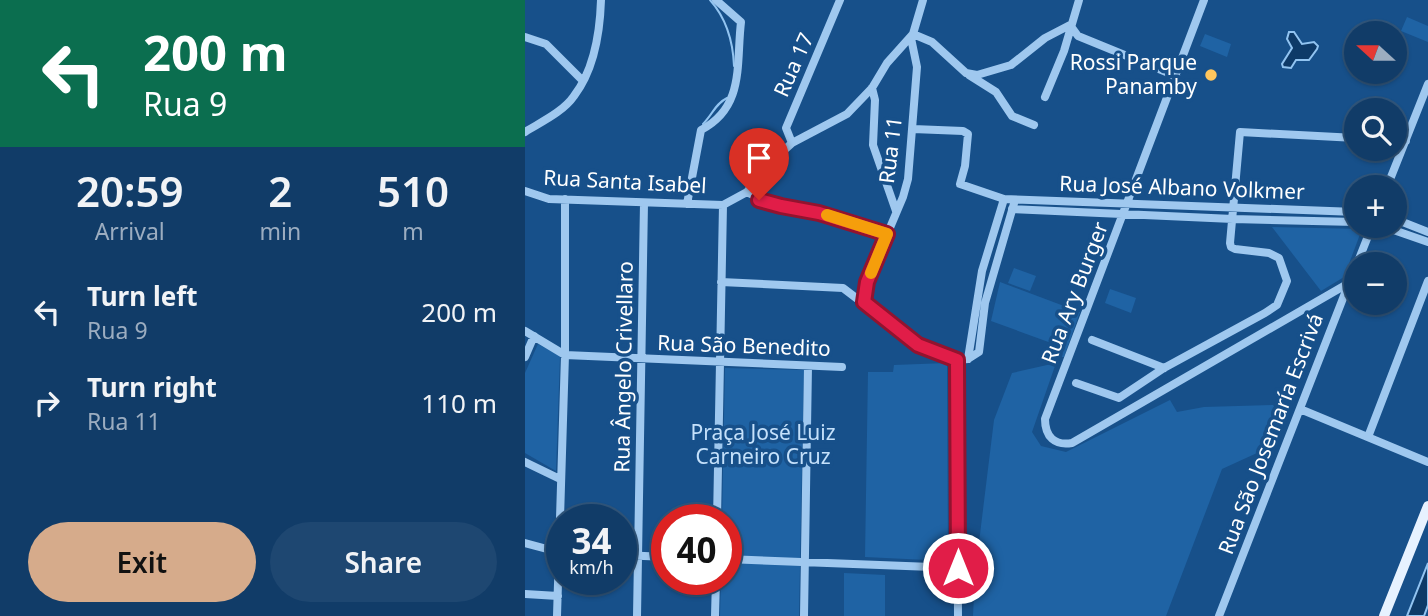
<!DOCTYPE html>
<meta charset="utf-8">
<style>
:root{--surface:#113c68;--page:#1e4771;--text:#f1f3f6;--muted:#9cadc0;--line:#30567c;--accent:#d6ab8b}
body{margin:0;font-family:"Noto Sans",sans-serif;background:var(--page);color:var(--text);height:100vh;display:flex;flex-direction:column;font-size:26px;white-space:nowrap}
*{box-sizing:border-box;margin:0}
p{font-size:23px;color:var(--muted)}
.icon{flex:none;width:38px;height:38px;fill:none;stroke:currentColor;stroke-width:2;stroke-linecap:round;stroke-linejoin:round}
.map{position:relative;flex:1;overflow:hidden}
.details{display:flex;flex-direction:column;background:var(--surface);width:525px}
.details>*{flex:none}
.banner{background:#0b6e4f;color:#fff;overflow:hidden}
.needle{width:46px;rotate:291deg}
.controls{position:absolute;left:819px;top:21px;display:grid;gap:14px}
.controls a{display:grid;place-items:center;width:63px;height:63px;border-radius:50%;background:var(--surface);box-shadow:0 2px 5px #0004,0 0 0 2px var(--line);font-size:35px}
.speed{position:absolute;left:21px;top:504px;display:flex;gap:14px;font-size:35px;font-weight:700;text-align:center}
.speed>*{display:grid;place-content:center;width:91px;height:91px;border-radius:50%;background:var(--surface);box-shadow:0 2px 5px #0004,0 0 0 2px var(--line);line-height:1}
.speed small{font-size:18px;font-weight:400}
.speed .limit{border:10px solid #d22;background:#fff;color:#111}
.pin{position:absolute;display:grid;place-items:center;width:60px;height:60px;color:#fff;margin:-72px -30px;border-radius:50% 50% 50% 0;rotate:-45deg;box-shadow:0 0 7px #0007}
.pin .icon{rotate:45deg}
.me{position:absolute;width:77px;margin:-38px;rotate:0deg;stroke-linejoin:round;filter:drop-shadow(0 0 5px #0008)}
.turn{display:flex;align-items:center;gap:24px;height:147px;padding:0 28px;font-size:32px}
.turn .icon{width:91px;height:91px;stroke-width:2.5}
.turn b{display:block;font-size:49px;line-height:60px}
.eta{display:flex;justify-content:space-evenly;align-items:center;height:119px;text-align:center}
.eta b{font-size:42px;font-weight:600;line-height:49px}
.primary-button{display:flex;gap:14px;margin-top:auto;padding:14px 28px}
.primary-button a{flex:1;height:80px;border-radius:42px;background:var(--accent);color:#111;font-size:28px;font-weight:600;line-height:80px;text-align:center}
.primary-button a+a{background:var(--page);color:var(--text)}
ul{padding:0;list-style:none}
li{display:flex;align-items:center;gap:21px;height:91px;padding:0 28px}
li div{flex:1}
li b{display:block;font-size:26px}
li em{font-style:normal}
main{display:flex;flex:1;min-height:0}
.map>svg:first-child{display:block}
.green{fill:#1f63a4}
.water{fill:#0e3a68;stroke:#92c4f1;stroke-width:2}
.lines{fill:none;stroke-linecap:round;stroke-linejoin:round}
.stream{stroke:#92c4f1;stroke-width:2}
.minor{stroke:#9fc8ef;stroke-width:8}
.major{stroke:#e7f2ff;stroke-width:10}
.route-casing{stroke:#92132f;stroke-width:18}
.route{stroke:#e11d48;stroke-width:12}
.slow{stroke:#f59e0b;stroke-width:12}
.poi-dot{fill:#ffc65d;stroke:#17508a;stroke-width:2.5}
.labels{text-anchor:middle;stroke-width:7;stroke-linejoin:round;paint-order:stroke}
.poi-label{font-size:21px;fill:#fff;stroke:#17508a;text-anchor:end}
.street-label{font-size:21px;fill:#fff;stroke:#17508a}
.park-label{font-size:21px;fill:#c5e1fb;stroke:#17508a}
</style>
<main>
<section class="details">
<div class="banner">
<div class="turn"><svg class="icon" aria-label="left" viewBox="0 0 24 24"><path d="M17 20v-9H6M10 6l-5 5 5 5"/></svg><div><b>200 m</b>Rua 9</div></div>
</div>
<div class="eta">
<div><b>20:59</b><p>Arrival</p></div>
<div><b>2</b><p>min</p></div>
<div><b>510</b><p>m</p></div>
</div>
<ul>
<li><svg class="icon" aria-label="left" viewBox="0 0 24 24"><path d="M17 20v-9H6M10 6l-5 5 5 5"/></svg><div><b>Turn left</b><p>Rua 9</p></div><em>200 m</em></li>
<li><svg class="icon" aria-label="right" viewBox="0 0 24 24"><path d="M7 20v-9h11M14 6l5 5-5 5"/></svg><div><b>Turn right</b><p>Rua 11</p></div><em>110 m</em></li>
</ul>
<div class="primary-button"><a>Exit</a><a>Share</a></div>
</section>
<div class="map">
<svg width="903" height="616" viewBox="0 0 903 616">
<rect width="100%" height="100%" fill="#17508a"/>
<!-- green -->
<path class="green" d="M882,17L903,26V42L876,31Z
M680,34L706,44L702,57L675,46Z
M747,227L837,229L819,277L796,291Z
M489,268L511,276L505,291L483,283Z
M475,282L555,312L539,357H525L529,344L466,321Z
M585,289L611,298L606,313L580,303Z
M13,344L35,356L31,471L0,453V373Z
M422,363L423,561L340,557L343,372H368L369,365Z
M531,363L507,432L516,446L541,452L645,400L652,412L679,407L748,405L755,414L743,448L697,469L641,616H448L450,575L469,420L487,373Z
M200,368L279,370L274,616H195L196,579H201V520H197Z
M319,573L360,575V616H319Z"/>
<!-- water -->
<path class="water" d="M764,32H769L777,44L789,42L793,46L792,49L784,60H771L766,68L758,67L757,64L767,48L762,39Z
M903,563V605L899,616H882Z"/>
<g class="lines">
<!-- stream -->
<path class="stream" d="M185,0C202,19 208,41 209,66
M178,124C188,114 190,104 202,98"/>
<!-- minor -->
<path class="minor" d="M679,0L520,419C520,437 530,446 547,443L824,283
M388,34L407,42L441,73L452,75L486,65L520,38L545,25L553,36L651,76
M0,37L21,44L57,80
M444,75L471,92L487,116L509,125
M347,88L350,100L348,145L371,211
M520,97L539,51L554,0
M388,129L438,131L443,134L440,166L435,184L479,199
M0,132C16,122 38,112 49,96C69,70 75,32 76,0
M870,140L881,141
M267,143L261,128L315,0
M862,187L903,84
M0,191L24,199L198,205L222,192L244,164L267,143L322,114L347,88L362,63L388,34L398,0
M222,192C246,206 271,207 297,214C319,219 341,227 362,234
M162,204L176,130C220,107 211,64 216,22L191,0
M487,209L708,219L831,222
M870,219L903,232
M857,226L903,242
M832,264L847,226
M196,282L318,288L393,345L432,360L443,359L454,352L460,303L490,200
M339,302L342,282L378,197L383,179L392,67L386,38
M0,331L40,355L317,367
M567,340L639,368
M0,357L9,336
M443,359L457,271L479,199L831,212
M432,360L433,616
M551,383L594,398L639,368L740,313L752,305L762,281L754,258L744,253L710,249L706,247L705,243L715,132L831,138
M775,409L903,462
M843,437L903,281
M0,462L35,479
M192,520L198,205
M0,543L37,553
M96,555L142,557
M201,559L433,568
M0,594L33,596
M32,616L40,355V199
M112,616L119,203
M190,616L191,579
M279,616L283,366
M694,616L831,265"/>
<!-- major -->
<path class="major" d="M859,616L903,506"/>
</g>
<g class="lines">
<!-- route casing -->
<g class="route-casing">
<path id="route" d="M234,200L256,206L294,213L362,234L342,282L339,302L393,345L432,360L433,568"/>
</g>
<!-- route -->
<use href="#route" class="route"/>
<!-- slow -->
<path class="slow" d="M302,215L362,234L346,273"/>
</g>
<!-- markers -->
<circle class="poi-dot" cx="686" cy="75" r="7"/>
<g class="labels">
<!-- poi labels -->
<g class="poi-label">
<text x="672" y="70">Rossi Parque<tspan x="672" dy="24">Panamby</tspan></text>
</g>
<!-- street labels -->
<g class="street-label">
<text transform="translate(269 65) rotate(-66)" y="7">Rua 17</text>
<text transform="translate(366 150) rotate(-83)" y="7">Rua 11</text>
<text transform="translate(100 182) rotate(3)" y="7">Rua Santa Isabel</text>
<text transform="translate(657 188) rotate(2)" y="7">Rua José Albano Volkmer</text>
<text transform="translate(550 293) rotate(-69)" y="7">Rua Ary Burger</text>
<text transform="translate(219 346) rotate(2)" y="7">Rua São Benedito</text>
<text transform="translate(99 367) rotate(-89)" y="7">Rua Ângelo Crivellaro</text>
<text transform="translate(746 434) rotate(-69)" y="7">Rua São Josemaría Escrivá</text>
</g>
<!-- park labels -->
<g class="park-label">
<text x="238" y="440">Praça José Luiz<tspan x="238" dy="24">Carneiro Cruz</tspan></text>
</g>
</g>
</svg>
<div class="controls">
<a><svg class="needle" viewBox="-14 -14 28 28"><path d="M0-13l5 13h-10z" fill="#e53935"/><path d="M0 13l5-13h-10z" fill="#9cadc0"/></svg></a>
<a><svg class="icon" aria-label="search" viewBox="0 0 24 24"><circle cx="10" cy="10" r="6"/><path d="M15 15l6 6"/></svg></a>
<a>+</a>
<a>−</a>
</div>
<div class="speed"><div>34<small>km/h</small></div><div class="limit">40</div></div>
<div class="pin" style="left:234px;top:200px;background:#d93025"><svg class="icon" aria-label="arrive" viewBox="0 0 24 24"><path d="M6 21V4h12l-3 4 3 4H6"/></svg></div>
<svg class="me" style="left:433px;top:568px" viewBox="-20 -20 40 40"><circle r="17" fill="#e11d48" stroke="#fff" stroke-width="3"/><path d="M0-11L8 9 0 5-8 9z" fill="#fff"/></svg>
</div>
</main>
